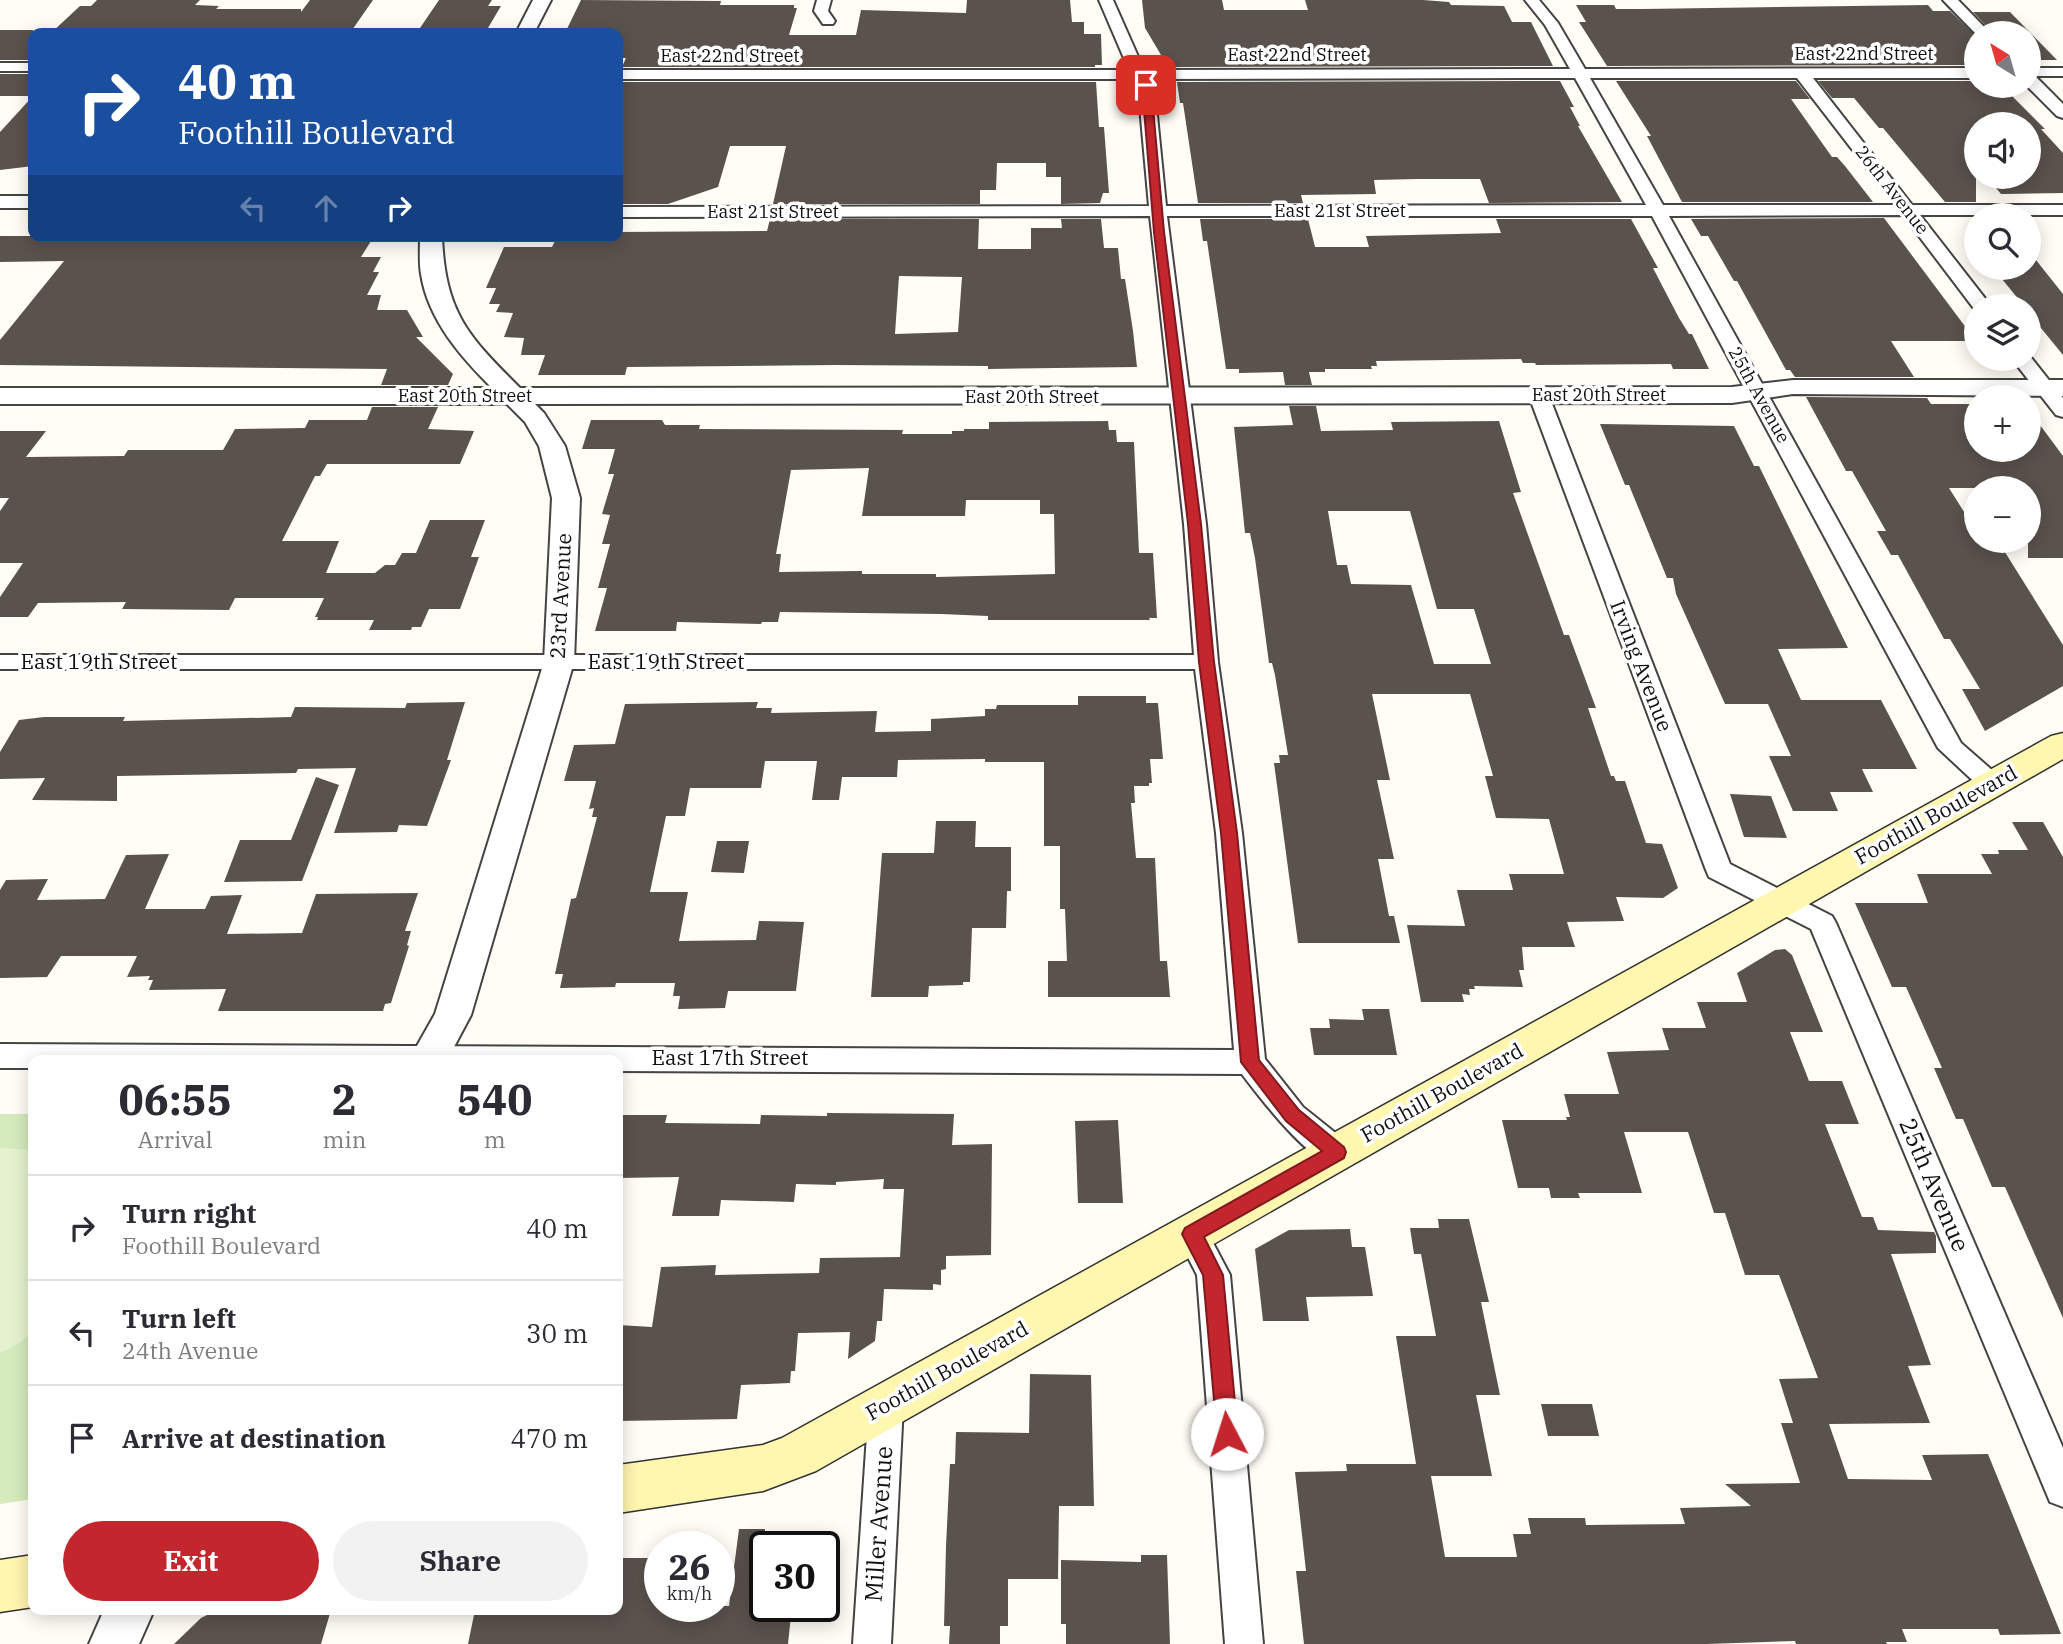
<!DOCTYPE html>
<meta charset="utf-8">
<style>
:root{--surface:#fff;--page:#f2f2f3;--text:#2b2b33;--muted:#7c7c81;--line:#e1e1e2;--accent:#c4262e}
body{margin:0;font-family:"IBM Plex Serif",serif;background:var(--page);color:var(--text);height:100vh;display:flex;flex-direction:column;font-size:26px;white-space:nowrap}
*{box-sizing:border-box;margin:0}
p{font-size:23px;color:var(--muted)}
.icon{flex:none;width:38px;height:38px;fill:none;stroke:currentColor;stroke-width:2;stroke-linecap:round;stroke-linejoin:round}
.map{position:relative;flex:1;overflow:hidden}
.panel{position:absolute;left:28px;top:1055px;width:595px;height:560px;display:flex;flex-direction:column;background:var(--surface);border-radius:14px;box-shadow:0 4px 18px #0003}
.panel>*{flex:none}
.top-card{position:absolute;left:28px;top:28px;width:595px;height:214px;border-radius:14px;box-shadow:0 4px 18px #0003;background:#1a4fa0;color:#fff;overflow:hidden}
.needle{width:46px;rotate:323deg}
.fabs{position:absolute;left:1964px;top:21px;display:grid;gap:14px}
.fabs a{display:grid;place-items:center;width:77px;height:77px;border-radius:50%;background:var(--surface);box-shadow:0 4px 18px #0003;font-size:35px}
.speed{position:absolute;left:644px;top:1531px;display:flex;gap:14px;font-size:35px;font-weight:700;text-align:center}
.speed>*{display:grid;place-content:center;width:91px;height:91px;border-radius:50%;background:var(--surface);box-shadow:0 4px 18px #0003;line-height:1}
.speed small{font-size:18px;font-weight:400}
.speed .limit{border:4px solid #111;border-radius:10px;background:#fff;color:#111}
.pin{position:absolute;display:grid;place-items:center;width:60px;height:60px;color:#fff;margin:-30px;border-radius:14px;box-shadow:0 4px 10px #0006}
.me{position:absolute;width:77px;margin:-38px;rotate:355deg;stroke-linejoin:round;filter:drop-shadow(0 0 5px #0008)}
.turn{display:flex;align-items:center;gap:24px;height:147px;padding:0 35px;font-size:32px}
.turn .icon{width:91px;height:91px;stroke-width:2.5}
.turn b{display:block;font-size:49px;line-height:60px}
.lanes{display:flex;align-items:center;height:66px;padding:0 35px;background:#0003;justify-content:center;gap:35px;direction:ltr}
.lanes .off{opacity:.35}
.eta{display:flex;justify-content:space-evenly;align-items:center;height:119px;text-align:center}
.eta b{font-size:42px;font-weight:800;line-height:49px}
.button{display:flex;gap:14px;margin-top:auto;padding:14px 35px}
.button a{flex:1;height:80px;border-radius:42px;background:var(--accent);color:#fff;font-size:28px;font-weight:800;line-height:80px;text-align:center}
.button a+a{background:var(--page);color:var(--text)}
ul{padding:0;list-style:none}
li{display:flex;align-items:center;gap:21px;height:105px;padding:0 35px;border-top:2px solid var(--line)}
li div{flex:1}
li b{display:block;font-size:26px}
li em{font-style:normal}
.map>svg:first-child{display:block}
.green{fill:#d5ebbd}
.pitch{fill:#e6f2cf}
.building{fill:#5a524d;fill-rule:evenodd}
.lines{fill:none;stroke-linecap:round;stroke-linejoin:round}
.minor-casing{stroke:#444;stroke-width:4}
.tertiary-casing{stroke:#444;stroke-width:4}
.secondary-casing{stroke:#333;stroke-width:3}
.minor{fill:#fff;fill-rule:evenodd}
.tertiary{fill:#fff;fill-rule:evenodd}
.secondary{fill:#fff6b0;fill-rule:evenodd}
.route{fill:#c4262e;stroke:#7f191e;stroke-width:2}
.labels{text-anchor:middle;stroke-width:7;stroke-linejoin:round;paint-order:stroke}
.far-street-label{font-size:18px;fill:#111;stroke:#fff}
.street-label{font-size:21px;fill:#111;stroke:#fff}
.near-street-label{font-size:24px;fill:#111;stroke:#fff}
</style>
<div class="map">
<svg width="2063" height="1644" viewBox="0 0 2063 1644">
<rect width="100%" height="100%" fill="#fffdf5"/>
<!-- green -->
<path class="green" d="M0,1114H33V1499L0,1504Z"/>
<!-- pitch -->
<path class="pitch" d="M0,1148L33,1150V1331L18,1344L0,1353Z"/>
<!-- building -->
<path class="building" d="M97,0H200L195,5L219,6L216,9H301V12L310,0H373L350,33H51L80,6H91Z
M439,0H492L488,6H501L485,33H433L436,28H420Z
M581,0L721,1L720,5H794V8H797L789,35H856L861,10L966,13L967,0H1070L1072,22H1084V34H1101L1102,65H1095V67H622L626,58H618V33H565Z
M1142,0H1222L1224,10H1308L1305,0H1423L1449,2L1451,5L1504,6L1512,22H1531L1553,66L1175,67L1164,60L1145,28Z
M1576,5H1614L1616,9H1642L1928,5L1933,11H1950L1976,36V65L1607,66L1579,22H1586Z
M1973,12H2010L2057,60H2028V33H1993Z
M0,30H33V60H0Z
M0,74H33V166L0,170V132L33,96H0Z
M1560,81L1574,107H1570L1580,126H1578L1622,202L1489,203L1480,179H1417L1374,180L1376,194L1301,195L1303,203H1198L1183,103H1180L1177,82Z
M1616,81H1796L1810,99H1791L1832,157H1837L1845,166L1873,202H1682L1647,136H1651Z
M1818,81H1976V86H2002L2045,129H2041L2063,153V193L2001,194L1987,177H2028V124H1976V202H1945L1883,128H1879L1854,98H1832Z
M618,82H1096L1099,127H1104L1109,193H1103L1100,203L1061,204V177H1046V163H997L996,190H980V204H773L786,146H730L718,187L668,204H618Z
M1884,218L1976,341H1891L1914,377H1795L1790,370H1786L1737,281H1734L1708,236H1701L1691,219Z
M770,219H979L978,249H1031V228H1062L1061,219H1101L1104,248H1118L1121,279H1125L1133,331L1137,367L988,369V366L836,365L627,367L625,375H538L545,355H521L524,338L504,337L513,313L496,312L500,304H489L496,288H486L504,247H552L556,239L604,238L618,236V232L767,231ZM899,276L962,277L958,332L895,334Z
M1200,219H1308L1315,247H1369L1366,236L1501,233L1496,219H1631L1658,268H1653L1679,318L1689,334H1692L1709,369H1673L1671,364L1536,365L1535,363H1523L1521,359L1376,361L1377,366H1371L1372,369H1325V372H1309L1312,385H1285L1283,372L1239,373V369H1226L1207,241H1203Z
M0,236H257L255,241H371L361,257H381L373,272H379L367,295H381L377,310H407L423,337H416L453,374L448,385H381L387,369L0,365V340L64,261L0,262Z
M2028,255H2032L2063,294V355L2028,312V306H2024L1993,268H2028Z
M1806,397L1927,398L1931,404H1976V450H2028V409L2063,456V558H2028V488H1949L1976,531V541H1998L2063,645V686L1985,731L1962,689H1980L1950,639H1944L1898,555H1891L1877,531H1886L1852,471H1846Z
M1289,406H1316L1321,431L1393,430L1391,422L1499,421L1521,492L1513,493L1564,635H1569L1586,681L1596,708H1588L1611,776H1614L1616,781H1625L1646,843L1662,844L1678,888L1663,898L1616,897L1624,921L1567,922L1575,947H1522L1524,970H1519L1523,987L1474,986L1475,989H1469L1470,995L1462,994L1464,1002H1421L1407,925L1465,926L1457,890H1513L1509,874H1564L1549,819L1496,818L1485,776H1493L1470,694H1372L1390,780H1377L1394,859H1378L1389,916H1394L1400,943H1298L1274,763H1280L1279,755H1288L1275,675L1272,663H1269L1255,558L1250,533H1245L1234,427L1293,425ZM1328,511H1410L1437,609H1474L1491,664H1434L1411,585L1351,584L1347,565H1337Z
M372,407H438L428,429L474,431L460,464H327L320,476H315L282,541H339L326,573H375L385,565H395L402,553H416L430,520H485L471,557H479L460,609H429L421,627H412L411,630H369L374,620H317L318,617H315L324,598H235L229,610L122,609L126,602L38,603L28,617H0V597L23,563H0V511L9,498H0V431H46L26,457L124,456L128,450H223L235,429L305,428L309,420H367Z
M591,420H662L665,425H700L699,429L903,430L902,434H952V431H964V429H989V422L1108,421L1109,430H1116L1117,442H1134L1139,553H1153L1157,618H1149L1150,620H988V616L941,614L780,612L778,622H762L761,624L677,622L676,631H595L607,588H598L610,544H602L610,515L602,514L614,474H608L615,449H582ZM869,468L862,516H965L966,500H1040V514H1054L1055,574L936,577V574H862V571L779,572L781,554H776L791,470Z
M1600,424L1734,426L1754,466H1759L1848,648L1778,649L1801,700H1881L1917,769H1862L1873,792H1830L1838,811H1793L1769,756H1791L1768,704H1725L1676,594L1673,578H1667L1629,485H1625Z
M1078,696H1146V703H1158L1163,759H1150L1152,783H1149V786H1134L1135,803H1131L1136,858H1155L1160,961H1167L1170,997H1048V961H1067L1065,909H1060V846H1044V762H985V759L898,760L897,777H842L839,800H812L817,761H765L761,788H690L685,816H666L650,892H688L679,941L756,940L759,921L804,922L796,991H728L725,1008L678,1009L680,996H673L675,983H616L615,987L560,988L563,974H555L571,899L576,898L597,817H592L594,808L589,809L596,781H564L574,745L615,744L625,704L758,702L756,708H772L771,713L877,711L875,732L931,731V719L985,716V709H996L997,705H1078Z
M465,702L447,760H451L427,826L399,825L397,832L334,833L356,768L298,769L296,773L117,776V801L32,800L45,778L0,779V752L19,720L44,717H125L123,721L291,717L295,707L405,708L407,703Z
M316,777L339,785L302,881L224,882L240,840H291Z
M1730,794L1771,796L1787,838L1744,837Z
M936,821H976L975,847H1011V891H1007L1006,928H972L970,982H963V985L929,986L928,997H871L882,853H934Z
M2012,822H2043L2063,857V1318L2005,1187H1992L1963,1119H1956L1934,1068H1942L1906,987H1892L1855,903H1928L1917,874H1992L1981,854H1999L1998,850H2028Z
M717,841H749L744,873L711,872Z
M169,854L145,909H205L211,896L242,895L227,934L302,933L316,894L418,893L405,931H411L407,945L409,946L391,1003L385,1004L383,1011H218L226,989L149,990L153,980H148L150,976L127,977L137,956H61L47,977L0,978V890L6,880L48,879L37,900L105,899L126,855Z
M1785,949L1792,955L1823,1032H1790L1809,1081H1842L1859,1124H1825L1862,1217H1873L1878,1230L1934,1232L1936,1236V1253L1891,1254L1931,1365L1908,1366L1930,1423L1829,1424L1848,1479L1932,1480L1922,1455L1988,1454L2061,1634L2000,1635L1998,1629H1902L1907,1642H1886L1887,1644H1796L1795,1641L1707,1644H1304L1296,1571H1306L1295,1472L1347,1471L1346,1464H1416L1396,1336H1436L1421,1254H1414L1410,1228H1439L1438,1219H1469L1489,1302H1481L1500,1395H1476L1492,1476H1431L1445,1557H1517L1513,1534H1531L1528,1518H1585L1586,1525L1685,1524L1680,1508L1751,1506L1725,1484L1800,1483L1781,1423H1793L1779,1379L1818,1378L1779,1275H1745L1725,1213H1714L1688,1132H1624L1642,1193H1578L1580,1198H1551L1549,1188H1518L1502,1120H1567L1566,1117H1570L1564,1094H1619L1607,1052L1669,1050L1662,1028H1706L1697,1002H1747L1737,973L1775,950Z
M1362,1009H1389L1397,1055H1314L1310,1028H1330L1329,1019L1364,1020Z
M827,1113L954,1114L952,1145L992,1144L991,1255L946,1256V1269L941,1270V1285L933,1284V1290L884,1289L882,1321H877L875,1341L848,1359L850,1332L798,1333L795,1371H791L790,1383L741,1385L737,1419L618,1421V1325L652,1327L661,1267L716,1265L715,1275L819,1273L820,1258L900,1257L904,1189H883L884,1179L836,1182V1185L796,1184L794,1202L721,1200L719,1216H672L679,1177L618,1178V1115H667L665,1123L760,1124L761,1115L827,1116Z
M1118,1120L1123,1203H1078L1075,1121Z
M1350,1229L1352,1247H1365L1373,1296L1306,1297L1309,1321H1263L1255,1249L1289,1230Z
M1030,1374L1091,1375L1094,1506H1059L1058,1579H1008V1626H1000V1644H949L950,1626H944L946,1546L950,1464H955L956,1432L1029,1433Z
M1541,1404H1592L1599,1436H1548Z
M739,1529H765V1606H792L788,1644H468L475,1610H618V1558H660V1606H729Z
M1141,1555H1167L1170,1644H1066V1624H1061V1560L1141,1562Z
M217,1610H331L321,1644H174L201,1618Z"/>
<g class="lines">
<!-- minor casing -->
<g class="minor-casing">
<path id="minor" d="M817,0H831L828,11L835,21L833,24H823L814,11Z
M1099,0H1113L1144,70L1570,69L1545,25L1525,0H1539L1558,23L1585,69L1976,68V78H1813L1912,205H2063V215H1920L1991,306H1976L1975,310L1903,215L1669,216L1961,743L2001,778L2005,784L2001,790L1992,793L1983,790L1938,748L1652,216H1167L1206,524L1218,662L1242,833L1265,1059L1303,1107L1348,1143L1353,1152L1348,1161C1344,1162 1341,1164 1337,1165C1311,1165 1257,1094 1242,1074L618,1071V1060H33V1068H0V1044L1234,1050L1216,833L1195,669H0V655H1194L1184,524L1150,216L618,217V207L1149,206L1138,85L1135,79H618V70H1129ZM1575,78L1646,205L1166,206L1154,85L1150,79ZM1590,78H1797L1895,205H1663Z
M1943,0H1958L1990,33L1976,34Z
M0,63H33V71H0Z
M2028,68H2063V76H2035L2063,104V118L2057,116L2027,86Z
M2029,355L2063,398V417L2056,415L2012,359H2028Z
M1539,390L1546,392L1549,396L1730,864L1832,916L1836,923L2063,1448V1507L2050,1502L2045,1490L1811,929L1709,877L1706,870L1529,396L1532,392Z
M1192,1220L1203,1224L1230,1275L1263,1644H1225L1197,1275L1176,1234L1181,1224Z
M886,1389L898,1394L903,1405L891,1644H853L869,1405L874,1394Z"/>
</g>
<!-- tertiary casing -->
<g class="tertiary-casing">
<path id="tertiary" d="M533,0H551L534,33H516Z
M0,196H33V208H0Z
M420,236H442C445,313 468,336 520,388L1732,387L1793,380H2063V396L1793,394L1732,403L535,404L544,413L565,446L580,498L574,662L471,1015L447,1060H409L435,1014L544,662L552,498L539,446L525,422L507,404H0V388H492C461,357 428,320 421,274C419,262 420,249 420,236Z
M104,1610H154L139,1644H89Z"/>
</g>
<!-- secondary casing -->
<g class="secondary-casing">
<path id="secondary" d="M2063,733V759L816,1471L763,1491L618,1513V1465L763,1445L782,1438L2051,736Z
M33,1555V1607L0,1612V1560Z"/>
</g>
<!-- minor -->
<use href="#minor" class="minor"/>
<!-- tertiary -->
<use href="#tertiary" class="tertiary"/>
<!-- secondary -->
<use href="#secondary" class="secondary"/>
</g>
<!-- route -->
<path class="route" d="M1146,82L1151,85L1164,232L1201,524L1214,662L1237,833L1259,1060L1299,1110L1344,1147L1346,1152L1344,1158L1204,1237L1223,1275L1238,1434L1235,1441L1227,1444L1220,1441L1217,1434L1203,1275L1182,1234L1185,1228L1322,1151L1286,1121L1241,1062L1221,833L1199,662L1188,524L1154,232L1142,85Z"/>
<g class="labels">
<!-- far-street labels -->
<g class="far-street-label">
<text x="1864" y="60">East 22nd Street</text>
<text x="1297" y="61">East 22nd Street</text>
<text x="730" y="62">East 22nd Street</text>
<text transform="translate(1892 190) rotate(52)" y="6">26th Avenue</text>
<text x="1340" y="217">East 21st Street</text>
<text x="773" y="218">East 21st Street</text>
<text x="1599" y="401">East 20th Street</text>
<text transform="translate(1759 395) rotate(61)" y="6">25th Avenue</text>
<text x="465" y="402">East 20th Street</text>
<text x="1032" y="403">East 20th Street</text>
</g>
<!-- street labels -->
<g class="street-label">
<text transform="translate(561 596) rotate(-87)" y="7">23rd Avenue</text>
<text x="99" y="669">East 19th Street</text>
<text x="666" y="669">East 19th Street</text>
<text transform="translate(1641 666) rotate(69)" y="7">Irving Avenue</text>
<text transform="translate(1936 815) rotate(-29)" y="7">Foothill Boulevard</text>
<text x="730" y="1065">East 17th Street</text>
<text transform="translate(1442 1093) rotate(-29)" y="7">Foothill Boulevard</text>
<text transform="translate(947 1371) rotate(-29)" y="7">Foothill Boulevard</text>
</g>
<!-- near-street labels -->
<g class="near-street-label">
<text transform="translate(1934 1185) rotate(67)" y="8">25th Avenue</text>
<text transform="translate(879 1524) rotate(-86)" y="8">Miller Avenue</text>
</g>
</g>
</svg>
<div class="fabs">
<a><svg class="needle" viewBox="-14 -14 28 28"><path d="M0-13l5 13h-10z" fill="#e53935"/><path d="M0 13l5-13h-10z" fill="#7c7c81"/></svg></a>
<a><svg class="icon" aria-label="sound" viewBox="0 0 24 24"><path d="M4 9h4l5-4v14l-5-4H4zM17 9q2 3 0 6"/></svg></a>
<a><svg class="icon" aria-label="search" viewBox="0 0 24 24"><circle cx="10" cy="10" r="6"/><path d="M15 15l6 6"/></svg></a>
<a><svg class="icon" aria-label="layers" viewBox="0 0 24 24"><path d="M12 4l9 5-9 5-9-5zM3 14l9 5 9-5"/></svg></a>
<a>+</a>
<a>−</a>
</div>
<div class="speed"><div>26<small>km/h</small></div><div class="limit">30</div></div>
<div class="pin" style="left:1146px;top:85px;background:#d93025"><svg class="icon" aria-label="arrive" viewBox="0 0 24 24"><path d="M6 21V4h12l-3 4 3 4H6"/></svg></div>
<svg class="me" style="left:1227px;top:1434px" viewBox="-20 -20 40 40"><circle r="19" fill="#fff"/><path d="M0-13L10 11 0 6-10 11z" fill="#c4262e"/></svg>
<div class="top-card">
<div class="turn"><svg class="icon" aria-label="right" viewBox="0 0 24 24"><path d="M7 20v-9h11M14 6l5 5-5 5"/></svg><div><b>40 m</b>Foothill Boulevard</div></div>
<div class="lanes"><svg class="icon off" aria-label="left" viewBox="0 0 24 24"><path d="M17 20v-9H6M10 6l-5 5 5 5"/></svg><svg class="icon off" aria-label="ahead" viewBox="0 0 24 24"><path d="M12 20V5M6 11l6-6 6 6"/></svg><svg class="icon" aria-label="right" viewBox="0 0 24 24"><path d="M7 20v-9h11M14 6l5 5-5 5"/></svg></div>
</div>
<section class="panel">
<div class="eta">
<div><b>06:55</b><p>Arrival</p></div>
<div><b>2</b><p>min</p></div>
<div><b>540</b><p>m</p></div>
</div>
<ul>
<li><svg class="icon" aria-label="right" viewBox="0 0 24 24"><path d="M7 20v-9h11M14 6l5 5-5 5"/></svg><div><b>Turn right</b><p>Foothill Boulevard</p></div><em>40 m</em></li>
<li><svg class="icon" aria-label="left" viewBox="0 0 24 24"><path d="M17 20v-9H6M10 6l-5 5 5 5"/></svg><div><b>Turn left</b><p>24th Avenue</p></div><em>30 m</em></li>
<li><svg class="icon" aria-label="arrive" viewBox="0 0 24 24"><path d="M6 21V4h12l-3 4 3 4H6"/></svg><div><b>Arrive at destination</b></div><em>470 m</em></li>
</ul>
<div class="button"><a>Exit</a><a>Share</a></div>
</section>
</div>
